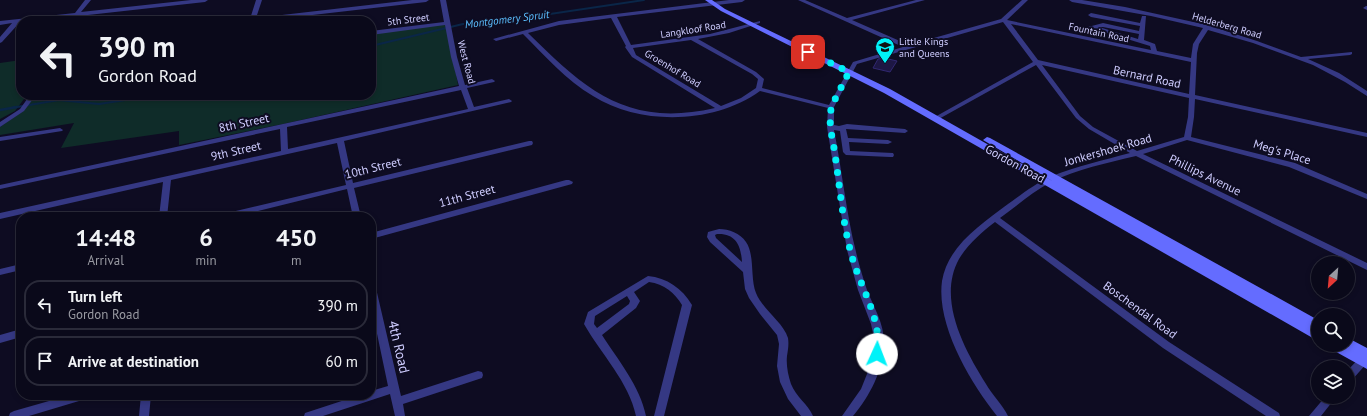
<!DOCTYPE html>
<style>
:root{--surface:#0a091a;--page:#181727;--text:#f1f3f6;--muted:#999aa2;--line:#2a2a39}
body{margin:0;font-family:"PT Sans",sans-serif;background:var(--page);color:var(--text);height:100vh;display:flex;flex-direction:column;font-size:15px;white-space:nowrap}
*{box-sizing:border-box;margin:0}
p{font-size:13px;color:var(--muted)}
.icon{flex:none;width:22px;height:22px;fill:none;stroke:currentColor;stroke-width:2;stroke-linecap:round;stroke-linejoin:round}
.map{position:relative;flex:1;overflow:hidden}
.details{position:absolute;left:16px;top:212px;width:360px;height:188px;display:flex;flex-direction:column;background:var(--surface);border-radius:16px;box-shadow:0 2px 6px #0003,0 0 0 1px var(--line)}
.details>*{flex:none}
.hud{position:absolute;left:16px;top:16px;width:360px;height:84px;border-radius:16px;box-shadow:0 2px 6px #0003,0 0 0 1px var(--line);background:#0a091a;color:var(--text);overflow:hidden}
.needle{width:26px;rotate:206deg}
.controls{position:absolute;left:1311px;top:256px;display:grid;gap:8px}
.controls a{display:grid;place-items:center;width:44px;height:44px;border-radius:50%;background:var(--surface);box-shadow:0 2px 6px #0003,0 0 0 1px var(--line);font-size:20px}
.pin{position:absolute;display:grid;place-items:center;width:34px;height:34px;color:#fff;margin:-17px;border-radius:8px;box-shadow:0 2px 6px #0006}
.me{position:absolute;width:44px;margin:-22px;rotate:2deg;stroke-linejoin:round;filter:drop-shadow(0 0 3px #0008)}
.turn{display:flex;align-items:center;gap:14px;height:84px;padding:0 16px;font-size:18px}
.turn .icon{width:52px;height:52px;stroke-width:2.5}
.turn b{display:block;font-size:28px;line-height:34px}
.eta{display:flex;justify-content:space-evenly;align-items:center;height:68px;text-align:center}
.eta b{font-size:24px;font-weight:800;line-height:28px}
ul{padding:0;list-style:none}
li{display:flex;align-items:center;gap:12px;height:50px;margin:0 8px 6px;padding:0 8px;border:2px solid var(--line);border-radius:16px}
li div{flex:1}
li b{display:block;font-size:15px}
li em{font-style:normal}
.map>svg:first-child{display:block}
.green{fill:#0f2c29}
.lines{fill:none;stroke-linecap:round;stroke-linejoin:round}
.stream-far1{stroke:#0a2648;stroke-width:2}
.stream{stroke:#0a2648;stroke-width:2.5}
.building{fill:#1d1744;stroke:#312871}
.street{fill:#353883;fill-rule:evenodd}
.secondary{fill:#646cff;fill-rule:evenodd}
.route{stroke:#00f2f8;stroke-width:7;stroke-dasharray:0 12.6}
.labels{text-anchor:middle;stroke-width:4;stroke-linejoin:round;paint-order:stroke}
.far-street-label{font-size:10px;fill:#cfcdff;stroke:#0e0c22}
.far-poi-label{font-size:10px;fill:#cfcdff;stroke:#0e0c22;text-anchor:start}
.far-water-label{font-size:11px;font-style:italic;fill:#5bbfff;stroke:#0e0c22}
.street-label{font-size:12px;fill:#cfcdff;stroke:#0e0c22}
.near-street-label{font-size:14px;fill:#cfcdff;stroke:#0e0c22}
</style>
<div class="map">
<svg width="1367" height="416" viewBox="0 0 1367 416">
<rect width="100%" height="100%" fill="#0e0c22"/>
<!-- green -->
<path class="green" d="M447,24L458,85L283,124L179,145V131L61,148L74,123L0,135V127L23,111L35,95H371V33Z
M21,60V95H27L15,111L0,119V63Z"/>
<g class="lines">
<!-- stream-far1 -->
<path class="stream-far1" d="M371,46L463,24L497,22L644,0
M11,108L59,100L99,104L158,95"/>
<!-- stream -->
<path class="stream" d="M0,110L17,107"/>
</g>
<!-- building -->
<path class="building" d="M884,58L897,61L890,72L873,68L878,59Z"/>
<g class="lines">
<!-- street -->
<path class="street" d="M85,0H91L81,12L191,0H208L205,2L79,16L75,21H69L73,17L33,21H21L2,42L0,43V37L12,23L0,25V21L75,13Z
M256,0H262L256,18L412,0H429L426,2L260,21H243L250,19Z
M440,0H446L457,57L465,85L492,79L495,81L494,82L467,88L474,107L509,99L512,101L511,102L344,141L353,183L529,141H532L533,143L532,145L354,188L361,217H353L347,189L234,217H219L223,214L346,185L337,143L171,180L167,217H159L163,182L0,219V213L281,151L280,129L0,189V185L459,86L451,57L445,25L371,35V31L444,22ZM461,90L468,109L288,149L287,127Z
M729,0H745L742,2L617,17L631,45L710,34L760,21V23L729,33L698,39L756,72L764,79L762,88L829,105L853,62L903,47L798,0H805L847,18L916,0H925L852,20L909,45L1001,19L1022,0H1028L1007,20L1151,50L1150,46L1088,27L1103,23L1139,31L1140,26L1091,17L1088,15L1091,13L1140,23L1142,16H1146L1144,40L1155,44L1157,51L1191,58L1193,44L1203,28L1151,16L1072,2L1069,0H1082L1125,7L1207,25L1257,41L1301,57L1352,52V54L1350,55L1308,59L1339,73L1367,91V96L1345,82L1313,65L1253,43L1208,30L1199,44L1197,53L1195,95L1367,133V137L1195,99L1194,117L1191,137L1295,163L1367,194V199L1289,167L1187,140L1143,154L1367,263V270L1136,156C1107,163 1077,169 1051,182C1032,192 1017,206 1000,218L1169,342L1279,413L1280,416H1266L1163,348L995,222C982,232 968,244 959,259C937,299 964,349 986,384C992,395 1003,405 1008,416H997C970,382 936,325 942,281C948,245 982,224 1008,204C1022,194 1036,183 1052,176C1077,166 1104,160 1130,153L1089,129L1076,118L1036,65L937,120H933L932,119L933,118L1033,62L1003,22L857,64L834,107V125L839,126L847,124L905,129L908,131L905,133L846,129L848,138L888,140L892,142L888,144L849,142L850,151L893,153L894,155L893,157H890L846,155L843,152L840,131L834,130C842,170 846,212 856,252C859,265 863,278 867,290C874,308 885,325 884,345C883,370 870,396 853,416H842L861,389L867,374L873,355L874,338L871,324L858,290L847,250L827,127L828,108L760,91C714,124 641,126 593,96C566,80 545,56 523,34L496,41L493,39L559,21ZM611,18L626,46L625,47L632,57L715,108C627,128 586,90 528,33L559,25ZM1011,24L1191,62L1189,94L1038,60ZM1099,27H1103L1139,34L1138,39ZM691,40L752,74L758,79L756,88L741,98L721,106L636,55L633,48ZM1042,65L1189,98L1188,117L1184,137L1137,151L1093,127L1080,116Z
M1366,6H1367V10L1363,8Z
M30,95H36L24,111L0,127V122L20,109Z
M60,128L63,130L62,131L0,141V137Z
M566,180H569L573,182L572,184L371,239V233Z
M719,229C729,229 740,233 746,242C755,255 750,278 756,293C763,310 783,322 788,338C789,344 788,350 787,356C786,365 788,375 791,384C796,397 808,404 813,416H801L788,399L780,382L777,366L779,344L777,335L760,314L749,298L745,289L743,272L710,242L707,237L708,232ZM717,234C736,233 741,246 742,262L716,238L715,235Z
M21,264V270L0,275V269Z
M648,276C667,278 682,288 692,305L664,416H654L682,305C675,293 664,284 649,282L634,292L640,301L636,308L602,335C618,360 640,386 646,416H636C629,382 601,354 584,324L588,312ZM627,296L630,301L629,304L597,328L594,324L595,316Z
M371,281L374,282L375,284L401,396L478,371L482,372L483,375L482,378L403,404L405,416H395L390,394L323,416H304L305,413L360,395H371V391L388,386L371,305Z
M21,329V337L0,343V335Z
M1367,353V363L1352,380L1348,381V370L1363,354Z
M70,395H90L89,398L29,416H9L10,413L14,411Z
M141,395H151L149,416H139Z
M1325,397H1336L1321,416H1309Z"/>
<!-- secondary -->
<path class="secondary" d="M705,0H712L725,9L890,89L1054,182L983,140L987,137L990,138L1318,320V341L884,93L721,11Z
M1348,338L1367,348V369L1329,348L1327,345H1348Z"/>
</g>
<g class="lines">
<!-- route -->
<path class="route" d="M808,52L849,72L831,107L830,127C839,168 840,212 851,253C859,286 883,319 877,354"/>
</g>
<!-- icons -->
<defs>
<g id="school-pin" transform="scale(1)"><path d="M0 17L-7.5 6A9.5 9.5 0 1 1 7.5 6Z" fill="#00f2f8" stroke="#0e0c22"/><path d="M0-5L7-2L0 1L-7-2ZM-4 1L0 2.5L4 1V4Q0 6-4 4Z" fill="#111"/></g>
</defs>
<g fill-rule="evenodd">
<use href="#school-pin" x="885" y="47"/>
</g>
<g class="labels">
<!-- far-street labels -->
<g class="far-street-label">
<text transform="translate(408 19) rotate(-7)" y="4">5th Street</text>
<text transform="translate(1227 25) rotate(16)" y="4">Helderberg Road</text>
<text transform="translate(693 29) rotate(-9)" y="4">Langkloof Road</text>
<text transform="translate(1099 32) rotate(12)" y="4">Fountain Road</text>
<text transform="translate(467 62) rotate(75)" y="4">West Road</text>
<text transform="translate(673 68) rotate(31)" y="4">Groenhof Road</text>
</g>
<!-- far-poi labels -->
<g class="far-poi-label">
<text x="899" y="45">Little Kings<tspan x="899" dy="12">and Queens</tspan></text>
</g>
<!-- far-water labels -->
<g class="far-water-label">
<text transform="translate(507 19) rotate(-7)" y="4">Montgomery Spruit</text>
</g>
<!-- street labels -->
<g class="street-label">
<text transform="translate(1147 77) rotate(12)" y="4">Bernard Road</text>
<text transform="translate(244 123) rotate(-12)" y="4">8th Street</text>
<text transform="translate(1108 150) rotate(-16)" y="4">Jonkershoek Road</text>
<text transform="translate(236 151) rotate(-13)" y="4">9th Street</text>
<text transform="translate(1282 152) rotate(17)" y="4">Meg's Place</text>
<text transform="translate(1015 164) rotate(29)" y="4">Gordon Road</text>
<text transform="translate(373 168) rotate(-14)" y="4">10th Street</text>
<text transform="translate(1205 175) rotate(26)" y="4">Phillips Avenue</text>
<text transform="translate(467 196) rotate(-15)" y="4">11th Street</text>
<text transform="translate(1140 310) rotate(36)" y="4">Boschendal Road</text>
</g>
<!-- near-street labels -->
<g class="near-street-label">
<text transform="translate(399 347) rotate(77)" y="5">4th Road</text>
</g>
</g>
</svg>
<div class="controls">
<a><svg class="needle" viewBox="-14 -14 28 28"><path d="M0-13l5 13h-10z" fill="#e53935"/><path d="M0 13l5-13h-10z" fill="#999aa2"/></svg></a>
<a><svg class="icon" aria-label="search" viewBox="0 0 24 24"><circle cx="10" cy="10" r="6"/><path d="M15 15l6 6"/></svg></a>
<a><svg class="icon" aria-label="layers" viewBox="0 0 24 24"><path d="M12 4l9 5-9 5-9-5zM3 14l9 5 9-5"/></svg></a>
</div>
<div class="pin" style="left:808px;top:52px;background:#d93025"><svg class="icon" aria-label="arrive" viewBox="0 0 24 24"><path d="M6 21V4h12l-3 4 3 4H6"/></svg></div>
<svg class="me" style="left:877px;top:354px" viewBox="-20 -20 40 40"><circle r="19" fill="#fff"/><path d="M0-13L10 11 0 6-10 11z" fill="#00f2f8"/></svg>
<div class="hud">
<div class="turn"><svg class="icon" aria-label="left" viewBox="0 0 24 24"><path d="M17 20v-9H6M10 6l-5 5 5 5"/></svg><div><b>390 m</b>Gordon Road</div></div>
</div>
<section class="details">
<div class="eta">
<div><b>14:48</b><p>Arrival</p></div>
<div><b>6</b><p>min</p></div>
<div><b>450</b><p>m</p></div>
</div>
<ul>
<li><svg class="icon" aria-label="left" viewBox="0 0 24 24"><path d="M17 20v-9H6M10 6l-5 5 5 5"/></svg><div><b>Turn left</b><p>Gordon Road</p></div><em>390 m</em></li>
<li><svg class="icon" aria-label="arrive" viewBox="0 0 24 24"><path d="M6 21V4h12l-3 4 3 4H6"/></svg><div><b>Arrive at destination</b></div><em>60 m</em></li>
</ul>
</section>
</div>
